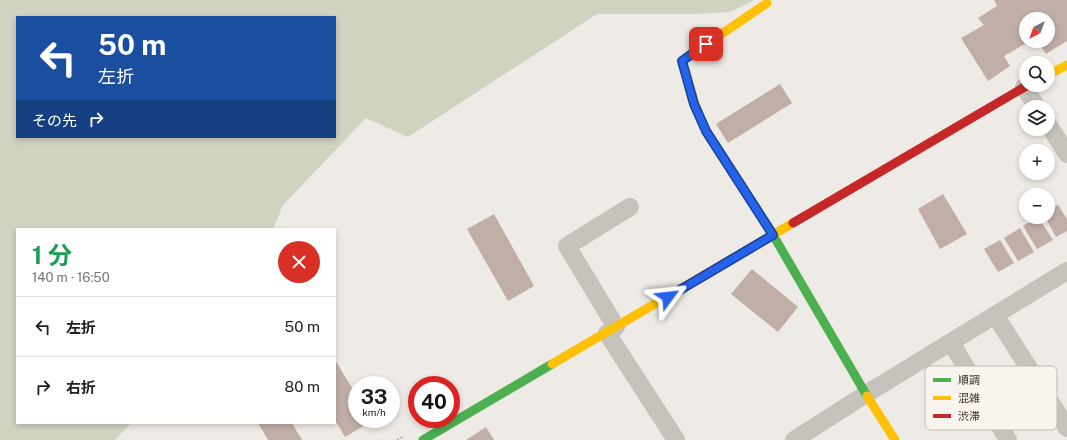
<!DOCTYPE html>
<html lang="ja">
<meta charset="utf-8">
<style>
:root{--surface:#fff;--page:#f6f6f6;--text:#202124;--muted:#757577;--line:#e0e0e0}
body{margin:0;font-family:"Public Sans","Noto Sans JP",sans-serif;background:var(--page);color:var(--text);height:100vh;display:flex;flex-direction:column;font-size:15px;white-space:nowrap}
*{box-sizing:border-box;margin:0}
p{font-size:13px;color:var(--muted)}
.icon{flex:none;width:22px;height:22px;fill:none;stroke:currentColor;stroke-width:2;stroke-linecap:round;stroke-linejoin:round}
.map{position:relative;flex:1;overflow:hidden}
.details{position:absolute;left:16px;top:228px;width:320px;height:196px;display:flex;flex-direction:column;background:var(--surface);border-radius:0px;box-shadow:0 2px 6px #0003}
.details>*{flex:none}
.top-card{position:absolute;left:16px;top:16px;width:320px;height:122px;border-radius:0px;box-shadow:0 2px 6px #0003;background:#1a4fa0;color:#fff;overflow:hidden}
.needle{width:26px;rotate:221deg}
.buttons{position:absolute;left:1019px;top:12px;display:grid;gap:8px}
.buttons a{display:grid;place-items:center;width:36px;height:36px;border-radius:50%;background:var(--surface);box-shadow:0 2px 6px #0003;font-size:20px}
.speed{position:absolute;left:348px;top:376px;display:flex;gap:8px;font-size:20px;font-weight:700;text-align:center}
.speed>*{display:grid;place-content:center;width:52px;height:52px;border-radius:50%;background:var(--surface);box-shadow:0 2px 6px #0003;line-height:1}
.speed small{font-size:10px;font-weight:400}
.speed .limit{border:6px solid #d22;background:#fff;color:#111}
.pin{position:absolute;display:grid;place-items:center;width:34px;height:34px;color:#fff;margin:-17px;border-radius:8px;box-shadow:0 2px 6px #0006}
.me{position:absolute;width:44px;margin:-22px;rotate:60deg;stroke-linejoin:round;filter:drop-shadow(0 0 3px #0008)}
.turn{display:flex;align-items:center;gap:14px;height:84px;padding:0 16px;font-size:18px}
.turn .icon{width:52px;height:52px;stroke-width:2.5}
.turn b{display:block;font-size:28px;line-height:34px}
.then{display:flex;align-items:center;height:38px;padding:0 16px;background:#0003;gap:8px;font-size:15px}
.round{display:grid;place-items:center;flex:none;width:42px;height:42px;border-radius:21px;background:var(--page)}
.head{display:flex;align-items:center;justify-content:space-between;height:68px;padding:0 16px}
h1{font-size:24px;font-weight:700;line-height:30px;color:#1e9e55}
ul{padding:0;list-style:none}
li{display:flex;align-items:center;gap:12px;height:60px;padding:0 16px;border-top:1px solid var(--line)}
li div{flex:1}
li b{display:block;font-size:15px}
li em{font-style:normal}
.map>svg:first-child{display:block}
.green{fill:#d0d3c0;fill-rule:evenodd}
.building{fill:#c1aea7}
.lines{fill:none;stroke-linecap:round;stroke-linejoin:round}
.path{stroke:#c0bab6;stroke-width:2.5;stroke-dasharray:2 2;stroke-linecap:butt}
.street{stroke:#c8c2bd;stroke-width:18}
.fast{stroke:#4caf50;stroke-width:9}
.slow{stroke:#ffc107;stroke-width:9}
.jam{stroke:#c62828;stroke-width:9}
.route-casing{stroke:#184099;stroke-width:10}
.route{stroke:#2563eb;stroke-width:7}
.key{fill:#faf4ee;stroke:#c0b9b4;stroke-width:1}
.key-label{font-size:11px;fill:#392f2b}
</style>
<div class="map">
<svg width="1067" height="440" viewBox="0 0 1067 440">
<rect width="100%" height="100%" fill="#eeeae5"/>
<!-- green -->
<path class="green" d="M0,0H754L730,12L694,14H597L408,137L366,118L283,205L273,229H17V423H131L115,440H0ZM17,17H335V137H17Z"/>
<!-- building -->
<path class="building" d="M994,0H1067V41L1046,54L1037,41H1048V19H1026V41H1030L1004,56L1010,66L988,81L961,38L984,25L978,18L997,6Z
M780,84L792,103L728,143L716,124Z
M943,194L967,234L940,249L918,209Z
M1058,205L1067,219V231L1056,237L1045,217H1048V211Z
M494,214L534,286L508,301L467,229Z
M1038,217L1053,240L1037,249L1023,226Z
M1020,228L1034,252L1018,261L1004,238Z
M1000,240L1014,263L998,272L984,249Z
M752,269L798,307L778,332L731,294Z
M335,360L357,396V419H371L372,421L345,437L335,420Z
M258,423H292L302,440H268Z
M486,427L494,440H466Z"/>
<g class="lines">
<!-- path -->
<path class="path" d="M397,440L404,436"/>
<!-- street -->
<path class="street" d="M1024,87L1037,107
M1048,124L1067,154
M995,315L1067,428
M616,327L567,246L630,207
M607,333L676,440
M951,342L1008,440
M794,440L866,394L1067,271"/>
<!-- fast -->
<path class="fast" d="M756,208L773,235L867,396
M423,440L552,364"/>
<!-- slow -->
<path class="slow" d="M1048,75L1067,65
M756,208L706,131L695,104L682,61L767,3
M552,364L793,223
M867,396L895,440"/>
<!-- jam -->
<path class="jam" d="M793,223L1028,85"/>
</g>
<g class="lines">
<!-- route casing -->
<g class="route-casing">
<path id="route" d="M668,297L773,235L706,131L694,104L682,61L706,44"/>
</g>
<!-- route -->
<use href="#route" class="route"/>
</g>
<!-- legend -->
<rect x="925" y="366" width="132" height="64" rx="6" class="key"/>
<rect x="933" y="378" width="18" height="4" fill="#4caf50"/>
<rect x="933" y="396" width="18" height="4" fill="#ffc107"/>
<rect x="933" y="414" width="18" height="4" fill="#c62828"/>
<g class="key-label">
<text x="958" y="384">順調</text>
<text x="958" y="402">混雑</text>
<text x="958" y="420">渋滞</text>
</g>
</svg>
<div class="buttons">
<a><svg class="needle" viewBox="-14 -14 28 28"><path d="M0-13l5 13h-10z" fill="#e53935"/><path d="M0 13l5-13h-10z" fill="#757577"/></svg></a>
<a><svg class="icon" aria-label="search" viewBox="0 0 24 24"><circle cx="10" cy="10" r="6"/><path d="M15 15l6 6"/></svg></a>
<a><svg class="icon" aria-label="layers" viewBox="0 0 24 24"><path d="M12 4l9 5-9 5-9-5zM3 14l9 5 9-5"/></svg></a>
<a>+</a>
<a>−</a>
</div>
<div class="speed"><div>33<small>km/h</small></div><div class="limit">40</div></div>
<div class="pin" style="left:706px;top:44px;background:#d93025"><svg class="icon" aria-label="arrive" viewBox="0 0 24 24"><path d="M6 21V4h12l-3 4 3 4H6"/></svg></div>
<svg class="me" style="left:668px;top:297px" viewBox="-20 -20 40 40"><path d="M0-17L14 15 0 8-14 15z" fill="#2563eb" stroke="#fff" stroke-width="4"/></svg>
<div class="top-card">
<div class="turn"><svg class="icon" aria-label="left" viewBox="0 0 24 24"><path d="M17 20v-9H6M10 6l-5 5 5 5"/></svg><div><b>50 m</b>左折</div></div>
<div class="then">その先<svg class="icon" aria-label="right" viewBox="0 0 24 24"><path d="M7 20v-9h11M14 6l5 5-5 5"/></svg></div>
</div>
<section class="details">
<div class="head"><div><h1>1 分</h1><p>140 m · 16:50</p></div><a class="round" style="background:#d93025;color:#fff"><svg class="icon" aria-label="close" viewBox="0 0 24 24"><path d="M6 6l12 12M18 6L6 18"/></svg></a></div>
<ul>
<li><svg class="icon" aria-label="left" viewBox="0 0 24 24"><path d="M17 20v-9H6M10 6l-5 5 5 5"/></svg><div><b>左折</b></div><em>50 m</em></li>
<li><svg class="icon" aria-label="right" viewBox="0 0 24 24"><path d="M7 20v-9h11M14 6l5 5-5 5"/></svg><div><b>右折</b></div><em>80 m</em></li>
</ul>
</section>
</div>
